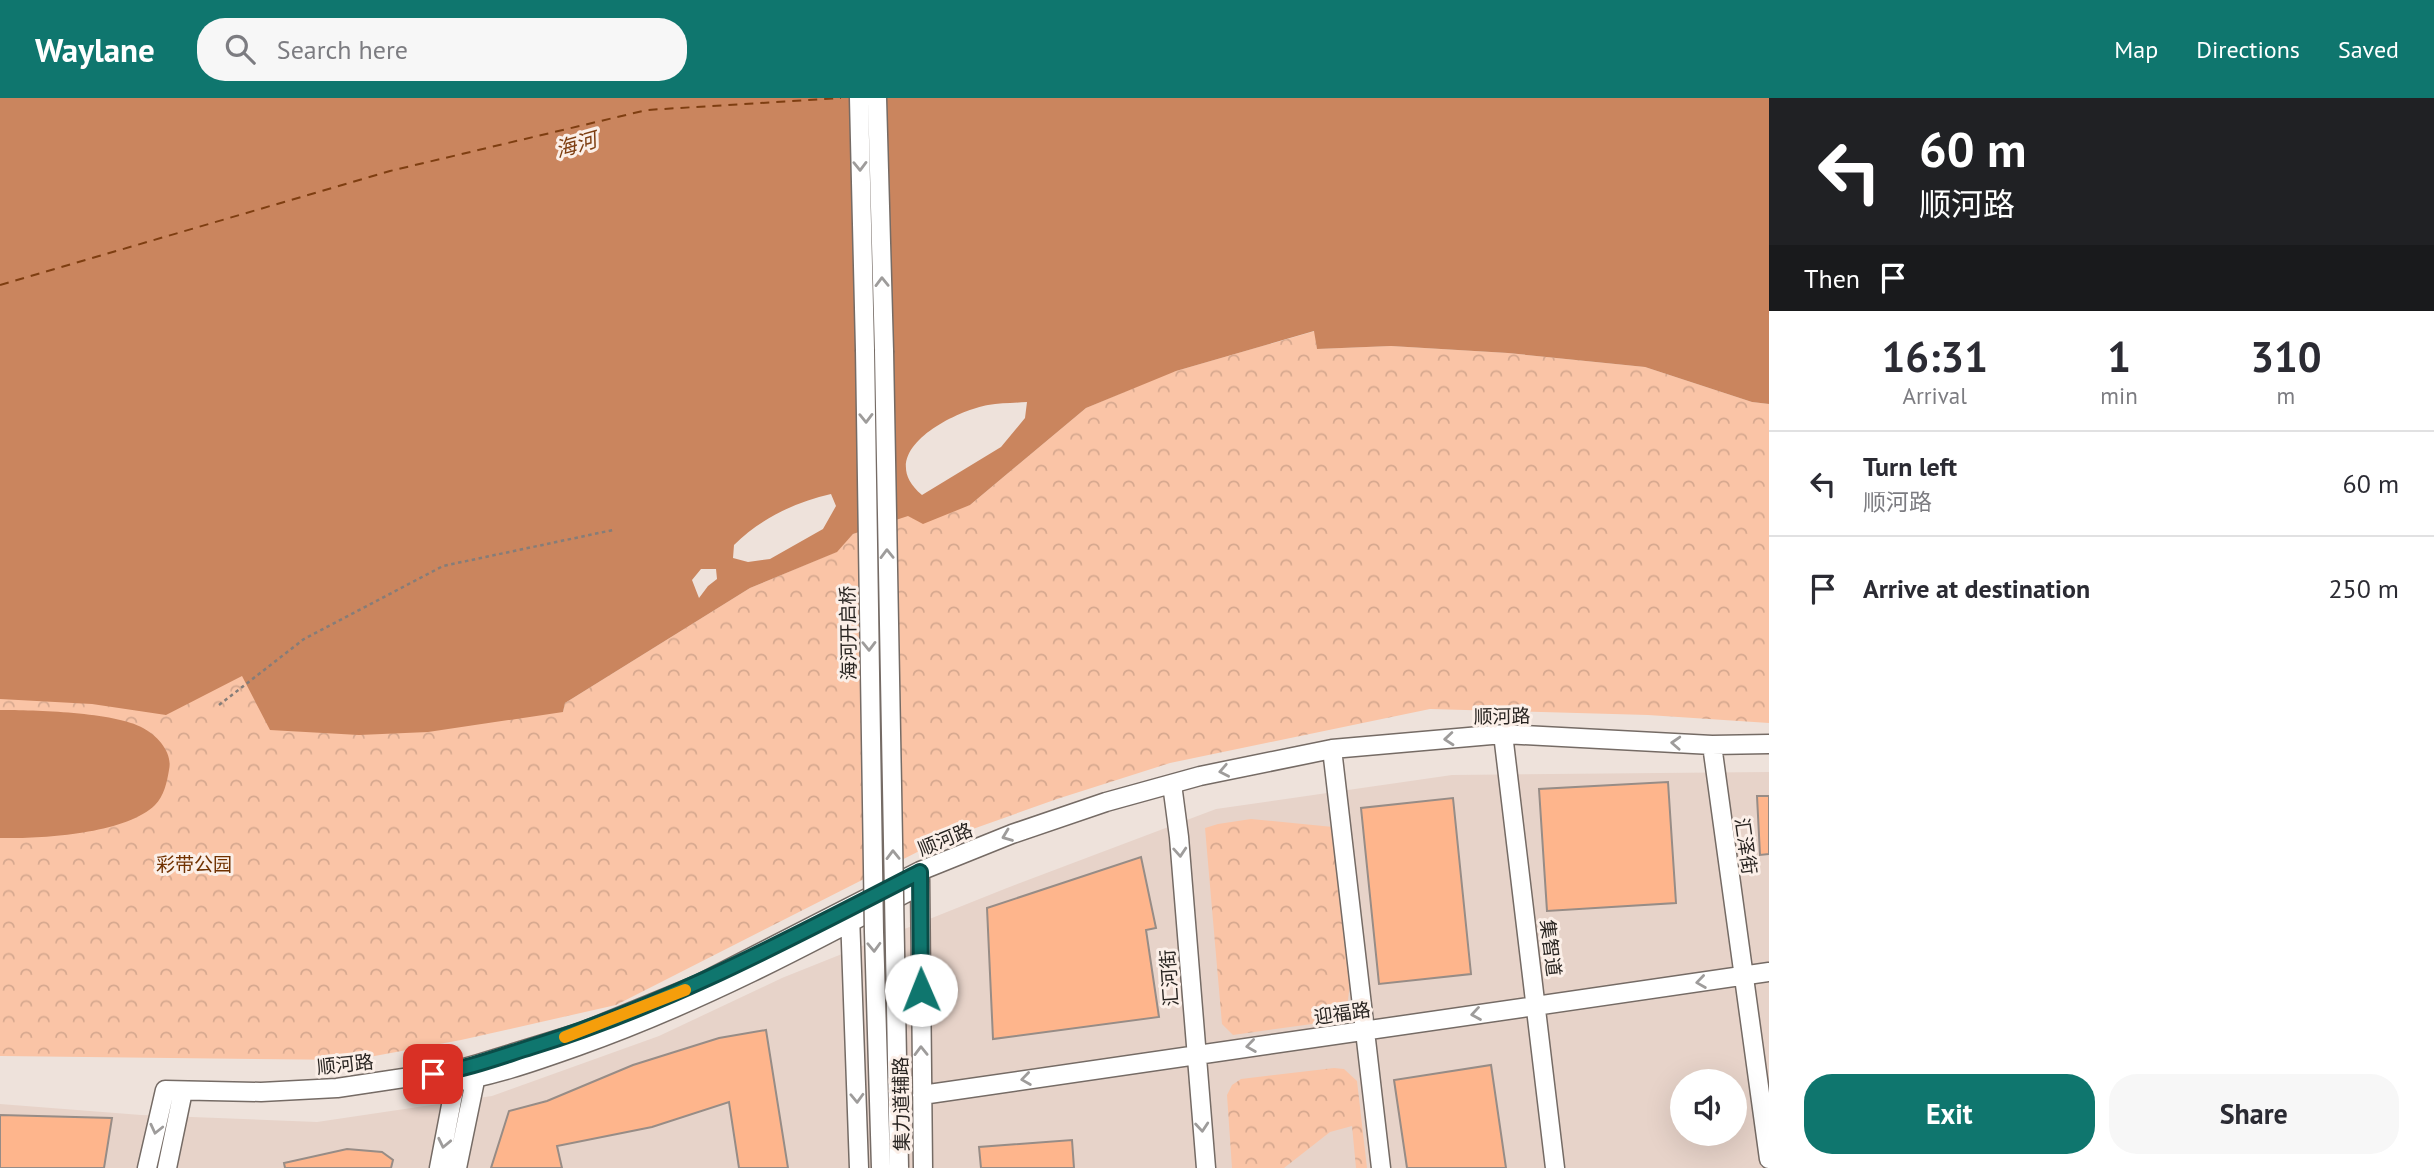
<!DOCTYPE html>
<meta charset="utf-8">
<style>
:root{--surface:#fff;--page:#f7f7f7;--text:#2b2b33;--muted:#7c7c81;--line:#e1e1e2;--accent:#0f766e}
body{margin:0;font-family:"PT Sans","Noto Sans SC",sans-serif;background:var(--page);color:var(--text);height:100vh;display:flex;flex-direction:column;font-size:26px;white-space:nowrap}
*{box-sizing:border-box;margin:0}
p{font-size:23px;color:var(--muted)}
.icon{flex:none;width:38px;height:38px;fill:none;stroke:currentColor;stroke-width:2;stroke-linecap:round;stroke-linejoin:round}
.map{position:relative;flex:1;overflow:hidden}
.sheet{display:flex;flex-direction:column;background:var(--surface);width:665px}
.sheet>*{flex:none}
.hud{background:#202124;color:#fff;overflow:hidden}
.tools{position:absolute;left:1670px;top:971px;display:grid;gap:14px}
.tools a{display:grid;place-items:center;width:77px;height:77px;border-radius:50%;background:var(--surface);box-shadow:0 7px 28px #0002;font-size:35px}
.pin{position:absolute;display:grid;place-items:center;width:60px;height:60px;color:#fff;margin:-30px;border-radius:14px;box-shadow:0 4px 10px #0006}
.me{position:absolute;width:77px;margin:-38px;rotate:359deg;stroke-linejoin:round;filter:drop-shadow(0 0 5px #0008)}
.turn{display:flex;align-items:center;gap:24px;height:147px;padding:0 35px;font-size:32px}
.turn .icon{width:91px;height:91px;stroke-width:2.5}
.turn b{display:block;font-size:49px;line-height:60px}
.then{display:flex;align-items:center;height:66px;padding:0 35px;background:#0003;gap:14px;font-size:26px}
.eta{display:flex;justify-content:space-evenly;align-items:center;height:119px;text-align:center}
.eta b{font-size:42px;font-weight:700;line-height:49px}
.action{display:flex;gap:14px;margin-top:auto;padding:14px 35px}
.action a{flex:1;height:80px;border-radius:28px;background:var(--accent);color:#fff;font-size:28px;font-weight:700;line-height:80px;text-align:center}
.action a+a{background:var(--page);color:var(--text)}
ul{padding:0;list-style:none}
li{display:flex;align-items:center;gap:21px;height:105px;padding:0 35px;border-top:2px solid var(--line)}
li div{flex:1}
li b{display:block;font-size:26px}
li em{font-style:normal}
header{display:flex;align-items:center;gap:42px;box-sizing:border-box;height:98px;padding:0 35px;background:var(--accent);color:#fff}
header strong{font-size:33px}
nav{display:flex;gap:38px;margin-inline-start:auto;font-size:24px}
.search{width:490px;height:63px;background:var(--page);display:flex;align-items:center;gap:18px;box-sizing:border-box;padding:0 24px;border-radius:28px;color:var(--muted);font-size:26px}
main{display:flex;flex:1;min-height:0}
.map>svg:first-child{display:block}
.built{fill:#e7d3c9;fill-rule:evenodd}
.park{fill:url(#park-crowns)}
.water{fill:#ca855e;fill-rule:evenodd}
.lines{fill:none;stroke-linecap:round;stroke-linejoin:round}
.ferry{stroke:#7e3e11;stroke-width:2;stroke-dasharray:9 7;stroke-linecap:butt}
.building{fill:#feb58c;stroke:#978c86;stroke-width:2}
.secondary-casing{stroke:#756b65;stroke-width:21}
.path{stroke:#857d79;stroke-width:2.5;stroke-dasharray:3.5 3.5;stroke-linecap:butt}
.secondary{stroke:#fff;stroke-width:18}
.secondary-bridge-casing{stroke:#756b65;stroke-width:21;stroke-linecap:butt}
.secondary-bridge{stroke:#fff;stroke-width:18}
.oneway{stroke:#9e9c9b}
.route-casing{stroke:#0a4d48;stroke-width:18}
.route{stroke:#0f766e;stroke-width:12}
.slow{stroke:#f59e0b;stroke-width:12}
.labels{text-anchor:middle;stroke-width:6;stroke-linejoin:round;paint-order:stroke}
.street-label{font-size:19px;fill:#282421;stroke:#fbefe8}
.park-label{font-size:19px;fill:#703100;stroke:#fbefe8}
.water-label{font-size:21px;font-style:italic;fill:#7e3e11;stroke:#fbefe8}
</style>
<header>
<strong>Waylane</strong>
<div class="search"><svg class="icon" aria-label="search" viewBox="0 0 24 24"><circle cx="10" cy="10" r="6"/><path d="M15 15l6 6"/></svg>Search here</div>
<nav><a>Map</a><a>Directions</a><a>Saved</a></nav>
</header>
<main>
<div class="map">
<svg width="1769" height="1070" viewBox="0 0 1769 1070">
<defs>
<pattern id="park-crowns" width="20" height="18" patternUnits="userSpaceOnUse" patternTransform="scale(1.75)"><rect width="20" height="18" fill="#fac4a6"/><path d="M2 6a3 3 0 1 1 6 0M12 15a3 3 0 1 1 6 0" fill="none" stroke="#d6a88f"/></pattern>
</defs>
<rect width="100%" height="100%" fill="#eee2db"/>
<!-- built -->
<path class="built" d="M1769,674V1070H0V1006L141,1017L317,1024L492,998L659,938L782,880L1007,790L1216,711L1452,677ZM1682,984H1734V1036H1682Z"/>
<!-- park -->
<path class="park" d="M1315,233L1317,251L1391,248L1508,255L1645,269L1752,304L1769,306V625L1648,617L1430,611L1170,665L1057,701L939,743L616,907L461,942L353,962L0,958V563L186,530L563,614L565,605L750,490L836,454L853,436L908,417L970,407L1086,310L1169,275Z
M1251,721L1333,729L1350,886L1347,909L1334,923L1233,937L1222,926L1205,730L1218,726Z
M1334,970L1344,971L1357,983L1367,1070H1356L1352,1028L1330,1034L1284,1070H1232L1227,997L1232,987L1241,981Z"/>
<!-- water -->
<path class="water" d="M0,0H1769V306L1752,304L1645,269L1508,255L1391,248L1317,251L1314,233L1176,273L1086,310L970,407L923,426L908,418L853,436L837,454L750,490L565,605L563,614L428,634L359,637L270,632L242,578L166,617L92,606L0,601ZM1027,304L1025,320L1001,349L922,397C872,355 951,314 988,307C1000,305 1014,305 1027,304ZM831,396L836,408L823,431L770,461L748,464L733,460L734,447C760,421 795,404 831,396ZM701,471H716L717,481L708,488L699,500L692,482Z
M0,612C34,612 115,614 143,630C158,638 173,655 169,672C167,684 164,698 155,707C126,736 40,741 0,740Z"/>
<g class="lines">
<!-- ferry -->
<path class="ferry" d="M0,187L390,73L647,12L841,0"/>
</g>
<!-- building -->
<path class="building" d="M1668,684L1676,805L1547,813L1539,691Z
M1757,698H1769V756L1760,757Z
M1453,700L1471,876L1379,886L1361,710Z
M1141,759L1156,830L1146,832L1159,919L993,941L987,810Z
M766,932L788,1070H739L729,1004L652,1029L557,1048L562,1070H491L509,1013L547,1003L633,967L719,940Z
M1491,967L1506,1070H1407L1394,982Z
M0,1017L112,1020L104,1070H0Z
M1072,1042L1074,1070H981L979,1049Z
M347,1051L382,1054L393,1062L391,1070H285L284,1065Z"/>
<g class="lines">
<!-- secondary casing -->
<g class="secondary-casing">
<path id="secondary" d="M859,0L865,252
M877,0L884,253
M1503,636L1555,1070
M1712,647L1769,1061
M1332,651L1381,1070
M1172,686L1179,739L1206,1070
M920,780L923,1070
M850,817L859,1070
M440,986C488,980 533,964 578,948C697,906 808,847 919,788
M922,997L1769,874
M147,1070L165,992L261,994L337,990L457,972L478,966L582,934L697,887L920,773L1012,736L1106,704L1200,678L1332,651L1503,636L1712,647L1769,646
M167,1070L183,993
M439,1070L457,976
M457,1070L477,973"/>
</g>
<!-- path -->
<path class="path" d="M219,607L304,541L443,468L613,432"/>
<!-- secondary -->
<use href="#secondary" class="secondary"/>
<!-- secondary-bridge casing -->
<g class="secondary-bridge-casing">
<path id="secondary-bridge" d="M865,252L874,834L881,1070
M884,253L899,1070"/>
</g>
<!-- secondary-bridge -->
<use href="#secondary-bridge" class="secondary-bridge"/>
</g>
<!-- one-way arrows -->
<defs><path id="oneway-chevron" d="M-2-3.5L2.5 0L-2 3.5" fill="none" stroke-width="1.6" stroke-linecap="round" stroke-linejoin="round" transform="scale(1.75)"/></defs>
<g class="oneway">
<use href="#oneway-chevron" transform="translate(860 68) rotate(89)"/>
<use href="#oneway-chevron" transform="translate(882 184) rotate(-91)"/>
<use href="#oneway-chevron" transform="translate(866 320) rotate(89)"/>
<use href="#oneway-chevron" transform="translate(887 456) rotate(-91)"/>
<use href="#oneway-chevron" transform="translate(869 548) rotate(89)"/>
<use href="#oneway-chevron" transform="translate(1449 641) rotate(175)"/>
<use href="#oneway-chevron" transform="translate(1676 645) rotate(-177)"/>
<use href="#oneway-chevron" transform="translate(1224 673) rotate(169)"/>
<use href="#oneway-chevron" transform="translate(1007 738) rotate(159)"/>
<use href="#oneway-chevron" transform="translate(1180 754) rotate(86)"/>
<use href="#oneway-chevron" transform="translate(893 757) rotate(-91)"/>
<use href="#oneway-chevron" transform="translate(874 849) rotate(88)"/>
<use href="#oneway-chevron" transform="translate(1701 884) rotate(172)"/>
<use href="#oneway-chevron" transform="translate(1476 916) rotate(171)"/>
<use href="#oneway-chevron" transform="translate(1251 948) rotate(172)"/>
<use href="#oneway-chevron" transform="translate(921 953) rotate(-91)"/>
<use href="#oneway-chevron" transform="translate(1026 981) rotate(172)"/>
<use href="#oneway-chevron" transform="translate(857 1000) rotate(88)"/>
<use href="#oneway-chevron" transform="translate(1202 1029) rotate(85)"/>
<use href="#oneway-chevron" transform="translate(156 1031) rotate(103)"/>
<use href="#oneway-chevron" transform="translate(444 1045) rotate(102)"/>
</g>
<g class="lines">
<!-- route casing -->
<g class="route-casing">
<path id="route" d="M433,976C467,971 499,959 531,949C668,907 793,839 920,774L921,892"/>
</g>
<!-- route -->
<use href="#route" class="route"/>
<!-- slow -->
<path class="slow" d="M565,939L685,892"/>
</g>
<g class="labels">
<!-- street labels -->
<g class="street-label">
<text transform="translate(848 535) rotate(-91)" y="7">海河开启桥</text>
<text transform="translate(1502 618) rotate(-1)" y="7">顺河路</text>
<text transform="translate(945 741) rotate(-22)" y="7">顺河路</text>
<text transform="translate(1746 748) rotate(82)" y="7">汇泽街</text>
<text transform="translate(1551 850) rotate(83)" y="7">集智道</text>
<text transform="translate(1169 880) rotate(-94)" y="7">汇河街</text>
<text transform="translate(1342 915) rotate(-8)" y="7">迎福路</text>
<text transform="translate(345 966) rotate(-6)" y="7">顺河路</text>
<text transform="translate(901 1006) rotate(-91)" y="7">集力道辅路</text>
</g>
<!-- park labels -->
<g class="park-label">
<text x="194" y="773">彩带公园</text>
</g>
<!-- water labels -->
<g class="water-label">
<text transform="translate(576 47) rotate(-16)" y="7">海河</text>
</g>
</g>
</svg>
<div class="tools">
<a><svg class="icon" aria-label="sound" viewBox="0 0 24 24"><path d="M4 9h4l5-4v14l-5-4H4zM17 9q2 3 0 6"/></svg></a>
</div>
<div class="pin" style="left:433px;top:976px;background:#d93025"><svg class="icon" aria-label="arrive" viewBox="0 0 24 24"><path d="M6 21V4h12l-3 4 3 4H6"/></svg></div>
<svg class="me" style="left:921px;top:892px" viewBox="-20 -20 40 40"><circle r="19" fill="#fff"/><path d="M0-13L10 11 0 6-10 11z" fill="#0f766e"/></svg>
</div>
<section class="sheet">
<div class="hud">
<div class="turn"><svg class="icon" aria-label="left" viewBox="0 0 24 24"><path d="M17 20v-9H6M10 6l-5 5 5 5"/></svg><div><b>60 m</b>顺河路</div></div>
<div class="then">Then<svg class="icon" aria-label="arrive" viewBox="0 0 24 24"><path d="M6 21V4h12l-3 4 3 4H6"/></svg></div>
</div>
<div class="eta">
<div><b>16:31</b><p>Arrival</p></div>
<div><b>1</b><p>min</p></div>
<div><b>310</b><p>m</p></div>
</div>
<ul>
<li><svg class="icon" aria-label="left" viewBox="0 0 24 24"><path d="M17 20v-9H6M10 6l-5 5 5 5"/></svg><div><b>Turn left</b><p>顺河路</p></div><em>60 m</em></li>
<li><svg class="icon" aria-label="arrive" viewBox="0 0 24 24"><path d="M6 21V4h12l-3 4 3 4H6"/></svg><div><b>Arrive at destination</b></div><em>250 m</em></li>
</ul>
<div class="action"><a>Exit</a><a>Share</a></div>
</section>
</main>
